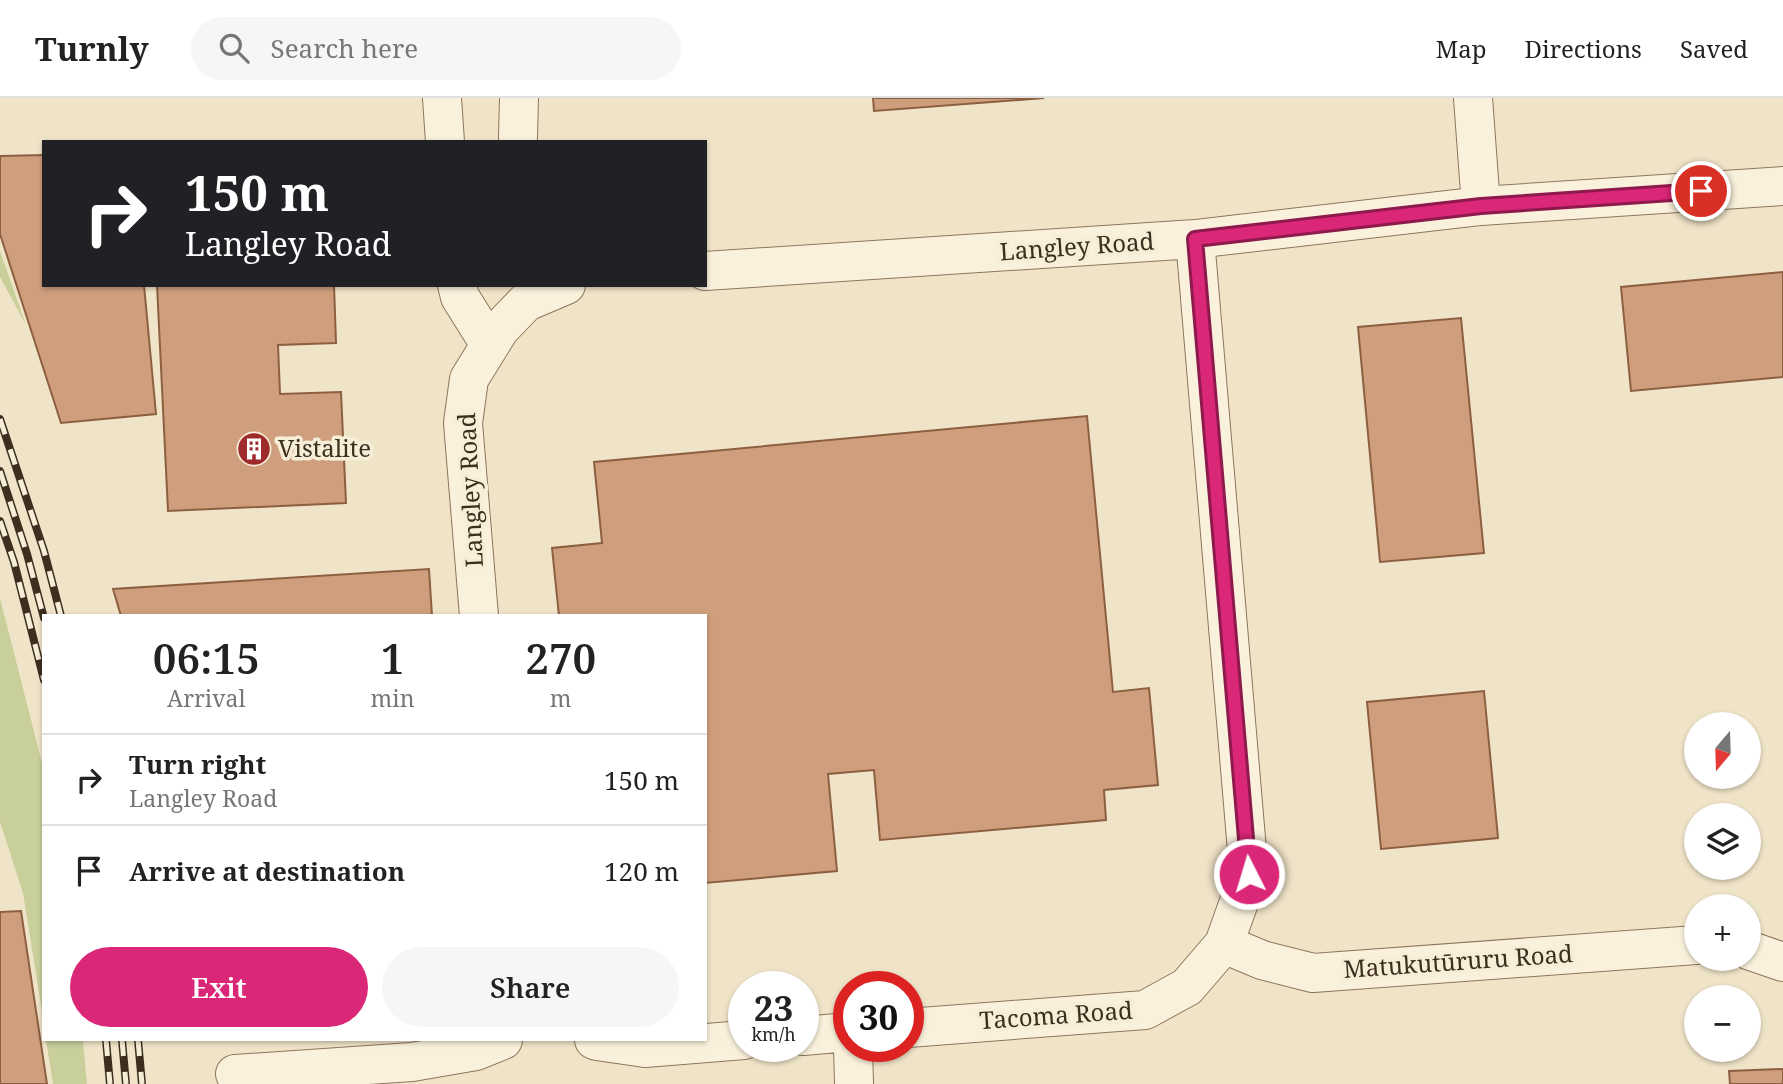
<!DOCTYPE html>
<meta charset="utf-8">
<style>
:root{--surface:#fff;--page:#f6f6f6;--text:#222;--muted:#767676;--line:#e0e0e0;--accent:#db2777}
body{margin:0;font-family:"Noto Serif",serif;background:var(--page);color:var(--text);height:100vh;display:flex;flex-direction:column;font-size:26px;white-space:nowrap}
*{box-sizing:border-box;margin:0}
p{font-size:23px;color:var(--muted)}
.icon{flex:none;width:38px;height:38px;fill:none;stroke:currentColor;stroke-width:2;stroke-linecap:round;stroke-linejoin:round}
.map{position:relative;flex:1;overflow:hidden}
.details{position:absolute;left:42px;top:516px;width:665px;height:427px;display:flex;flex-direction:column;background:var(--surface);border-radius:0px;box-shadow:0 2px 5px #0004}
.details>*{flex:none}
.top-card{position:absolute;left:42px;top:42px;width:665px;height:147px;border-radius:0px;box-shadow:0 2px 5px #0004;background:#202124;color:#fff;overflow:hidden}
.needle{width:46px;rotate:199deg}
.tools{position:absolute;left:1684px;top:614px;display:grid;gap:14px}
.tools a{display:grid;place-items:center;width:77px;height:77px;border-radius:50%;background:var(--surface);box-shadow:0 2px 5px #0004;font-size:35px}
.speed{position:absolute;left:728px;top:873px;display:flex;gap:14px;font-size:35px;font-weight:700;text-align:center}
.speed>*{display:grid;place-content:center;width:91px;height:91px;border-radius:50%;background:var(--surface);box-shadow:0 2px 5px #0004;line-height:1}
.speed small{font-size:18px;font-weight:400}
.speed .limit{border:10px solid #d22;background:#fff;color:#111}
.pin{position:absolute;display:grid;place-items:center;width:60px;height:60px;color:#fff;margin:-30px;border:4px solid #fff;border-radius:50%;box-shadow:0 2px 7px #0007}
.me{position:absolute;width:77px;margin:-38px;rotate:355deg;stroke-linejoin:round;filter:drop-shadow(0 0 5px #0008)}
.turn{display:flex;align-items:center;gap:24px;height:147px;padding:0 28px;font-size:32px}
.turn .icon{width:91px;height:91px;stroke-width:2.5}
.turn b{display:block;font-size:49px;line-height:60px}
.eta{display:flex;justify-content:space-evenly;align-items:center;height:119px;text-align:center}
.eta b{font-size:42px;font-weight:600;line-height:49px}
.cta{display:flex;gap:14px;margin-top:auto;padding:14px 28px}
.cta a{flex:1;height:80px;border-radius:42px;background:var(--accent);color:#fff;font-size:28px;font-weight:600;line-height:80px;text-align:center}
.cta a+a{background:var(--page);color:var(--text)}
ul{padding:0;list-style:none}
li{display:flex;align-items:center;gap:21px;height:91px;padding:0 28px;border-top:2px solid var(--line)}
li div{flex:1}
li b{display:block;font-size:26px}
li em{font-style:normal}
header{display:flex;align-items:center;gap:42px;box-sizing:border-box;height:98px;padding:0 35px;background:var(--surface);border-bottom:2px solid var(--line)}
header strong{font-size:33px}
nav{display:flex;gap:38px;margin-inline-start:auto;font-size:24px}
.search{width:490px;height:63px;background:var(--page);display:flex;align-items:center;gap:18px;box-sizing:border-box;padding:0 24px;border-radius:38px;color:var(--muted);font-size:26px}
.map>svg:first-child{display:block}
.green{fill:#c9cf9b}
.building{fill:#cf9f7d;stroke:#8d5f41;stroke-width:2}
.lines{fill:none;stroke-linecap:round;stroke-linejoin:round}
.minor-casing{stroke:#8d765c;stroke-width:40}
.minor{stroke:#faf1dc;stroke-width:38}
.rail-casing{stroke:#3d2e20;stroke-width:8}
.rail{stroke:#f7eed8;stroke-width:5;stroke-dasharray:16;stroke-linecap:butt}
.route-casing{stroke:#8e194d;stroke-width:18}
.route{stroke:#db2777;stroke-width:12}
.labels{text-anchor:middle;stroke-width:7;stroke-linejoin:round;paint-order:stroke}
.street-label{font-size:24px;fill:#3d2e20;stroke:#f7eed8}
.poi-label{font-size:24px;fill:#3d2e20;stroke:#f7eed8;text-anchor:start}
</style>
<header>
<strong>Turnly</strong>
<div class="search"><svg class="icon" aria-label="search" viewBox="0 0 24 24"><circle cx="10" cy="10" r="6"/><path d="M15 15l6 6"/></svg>Search here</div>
<nav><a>Map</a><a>Directions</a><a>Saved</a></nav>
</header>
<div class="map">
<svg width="1783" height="986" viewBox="0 0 1783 986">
<rect width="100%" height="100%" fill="#f0e4c8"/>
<!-- green -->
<path class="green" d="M0,153L26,227L0,179Z
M0,500L44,673V926L23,795L0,724Z
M46,942H83L87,986H53Z"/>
<!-- building -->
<path class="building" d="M873,0H1044L874,13Z
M44,57V187H144L156,316L61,325L0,136V58Z
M1783,174V279L1631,293L1621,189Z
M157,187H334L336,245L278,247L280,296L341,294L346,405L168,413Z
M1461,220L1484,455L1380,464L1358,229Z
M1087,318L1113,594L1149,590L1158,687L1104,692L1106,722L880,742L874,672L828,676L837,773L705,785V518H559L552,450L602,445L594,364Z
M429,471L432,518H121L113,491Z
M1484,593L1498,740L1381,751L1367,604Z
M21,813L47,986H0V814Z
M1783,971V986H1730L1729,973Z"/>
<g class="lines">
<!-- minor casing -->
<g class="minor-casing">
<path id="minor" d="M442,0L445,44
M1473,0L1481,108
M518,39L519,0
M705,173L1195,141L1481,108L1783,88
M457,187L460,199L490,247
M479,518L463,325L469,281L500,231L526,204L566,187
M1224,846L1262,862L1313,875L1696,847
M1748,852L1783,864
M908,930L1145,912L1187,889L1224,846L1249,776L1195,141
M803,938L849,934
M594,942L597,943L645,950L744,942
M853,948L854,986
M235,976L412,964L476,953L503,942"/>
</g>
<!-- minor -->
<use href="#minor" class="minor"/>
<!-- rail casing -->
<g class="rail-casing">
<path id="rail" d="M0,321L44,453L61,518
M0,373L27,456L44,520
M0,423L14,464L44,582
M106,942L110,986
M122,942L126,986
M138,942L142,986"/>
</g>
<!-- rail -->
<use href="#rail" class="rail"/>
</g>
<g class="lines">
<!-- route casing -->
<g class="route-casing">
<path id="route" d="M1249,776L1195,141L1481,108L1701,93"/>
</g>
<!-- route -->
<use href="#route" class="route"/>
</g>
<!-- icons -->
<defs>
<g id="building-disc" transform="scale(1.75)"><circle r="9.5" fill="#9e2a2b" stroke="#f7eed8"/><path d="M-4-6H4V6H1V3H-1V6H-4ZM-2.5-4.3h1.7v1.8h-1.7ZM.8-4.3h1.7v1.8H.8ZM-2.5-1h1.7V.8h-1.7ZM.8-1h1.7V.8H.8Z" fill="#fff"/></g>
</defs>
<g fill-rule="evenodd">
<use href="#building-disc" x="254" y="351"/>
</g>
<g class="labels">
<!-- street labels -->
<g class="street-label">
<text transform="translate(1077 149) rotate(-4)" y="8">Langley Road</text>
<text transform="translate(471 392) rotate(-93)" y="8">Langley Road</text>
<text transform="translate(1458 864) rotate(-4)" y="8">Matukutūruru Road</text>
<text transform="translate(1056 918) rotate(-4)" y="8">Tacoma Road</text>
</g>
<!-- poi labels -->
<g class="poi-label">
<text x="278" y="359">Vistalite</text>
</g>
</g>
</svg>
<div class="tools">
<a><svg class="needle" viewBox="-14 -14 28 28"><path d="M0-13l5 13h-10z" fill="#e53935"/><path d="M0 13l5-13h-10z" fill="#767676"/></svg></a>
<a><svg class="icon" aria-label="layers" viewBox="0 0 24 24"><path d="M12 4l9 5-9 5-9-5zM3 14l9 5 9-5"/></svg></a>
<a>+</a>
<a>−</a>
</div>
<div class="speed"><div>23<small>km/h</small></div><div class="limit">30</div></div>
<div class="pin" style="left:1701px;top:93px;background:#d93025"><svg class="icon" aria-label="arrive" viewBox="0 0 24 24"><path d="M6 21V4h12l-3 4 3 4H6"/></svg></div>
<svg class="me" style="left:1249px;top:776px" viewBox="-20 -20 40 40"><circle r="17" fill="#db2777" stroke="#fff" stroke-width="3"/><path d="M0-11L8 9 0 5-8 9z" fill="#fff"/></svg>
<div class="top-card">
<div class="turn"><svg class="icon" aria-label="right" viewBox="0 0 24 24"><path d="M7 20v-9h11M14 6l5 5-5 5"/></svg><div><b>150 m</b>Langley Road</div></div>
</div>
<section class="details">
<div class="eta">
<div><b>06:15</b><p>Arrival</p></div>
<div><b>1</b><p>min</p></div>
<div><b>270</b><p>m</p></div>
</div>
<ul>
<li><svg class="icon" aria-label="right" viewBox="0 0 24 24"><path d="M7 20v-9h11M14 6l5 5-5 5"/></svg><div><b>Turn right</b><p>Langley Road</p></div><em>150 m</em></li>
<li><svg class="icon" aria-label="arrive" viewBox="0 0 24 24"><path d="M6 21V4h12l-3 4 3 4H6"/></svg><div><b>Arrive at destination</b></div><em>120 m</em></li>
</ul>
<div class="cta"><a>Exit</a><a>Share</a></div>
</section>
</div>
